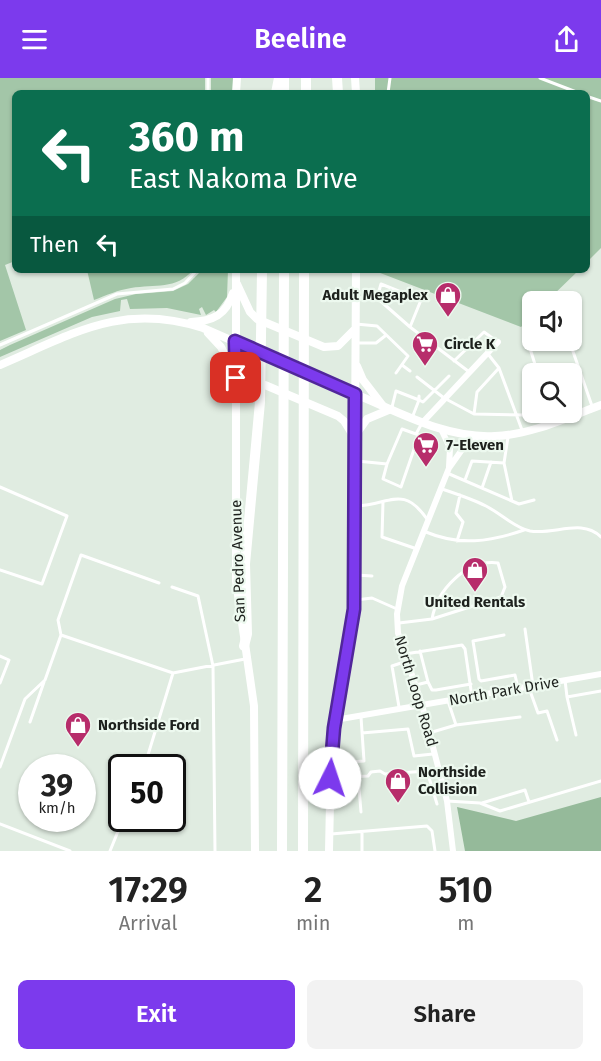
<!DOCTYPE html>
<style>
:root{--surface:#fff;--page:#f2f2f2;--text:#222;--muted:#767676;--accent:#7c3aed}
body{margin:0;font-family:"Fira Sans",sans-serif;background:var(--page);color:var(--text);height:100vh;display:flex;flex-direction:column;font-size:22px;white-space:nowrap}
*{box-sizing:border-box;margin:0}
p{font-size:20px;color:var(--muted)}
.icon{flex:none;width:33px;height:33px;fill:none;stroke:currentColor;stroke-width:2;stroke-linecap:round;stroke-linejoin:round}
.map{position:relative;height:773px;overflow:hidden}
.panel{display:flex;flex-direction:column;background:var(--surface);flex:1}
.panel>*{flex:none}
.hud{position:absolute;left:12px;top:12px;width:578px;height:183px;border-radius:9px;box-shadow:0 2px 4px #0004;background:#0b6e4f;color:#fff;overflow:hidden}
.controls{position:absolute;left:522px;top:213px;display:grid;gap:12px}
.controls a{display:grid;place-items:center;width:60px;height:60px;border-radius:9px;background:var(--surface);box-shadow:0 2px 4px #0004;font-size:30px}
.speed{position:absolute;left:18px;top:676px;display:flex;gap:12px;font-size:30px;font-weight:700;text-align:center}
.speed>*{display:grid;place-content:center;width:78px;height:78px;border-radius:50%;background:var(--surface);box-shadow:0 2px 4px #0004;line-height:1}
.speed small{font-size:15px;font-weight:400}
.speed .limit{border:3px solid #111;border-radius:9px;background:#fff;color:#111}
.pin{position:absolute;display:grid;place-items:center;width:51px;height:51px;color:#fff;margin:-26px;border-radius:12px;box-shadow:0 3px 9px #0006}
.me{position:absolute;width:66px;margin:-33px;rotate:4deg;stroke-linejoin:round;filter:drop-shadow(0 0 4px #0008)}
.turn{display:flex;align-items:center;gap:21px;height:126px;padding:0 18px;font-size:27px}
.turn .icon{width:78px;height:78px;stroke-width:2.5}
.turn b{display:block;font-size:42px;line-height:51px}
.then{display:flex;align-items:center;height:57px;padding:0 18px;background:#0003;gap:12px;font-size:22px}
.eta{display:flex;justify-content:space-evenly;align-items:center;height:102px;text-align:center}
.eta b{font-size:36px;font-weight:600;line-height:42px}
.action{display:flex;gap:12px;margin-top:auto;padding:12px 18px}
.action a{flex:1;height:69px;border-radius:9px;background:var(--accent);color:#fff;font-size:24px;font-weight:600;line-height:69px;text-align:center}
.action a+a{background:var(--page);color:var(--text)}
header{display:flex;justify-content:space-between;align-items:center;height:78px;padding:0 18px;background:var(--accent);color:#fff;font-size:27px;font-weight:600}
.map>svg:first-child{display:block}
.green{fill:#a3c6a8}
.forest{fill:#95ba9a}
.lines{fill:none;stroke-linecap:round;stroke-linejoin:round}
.service{stroke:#fff;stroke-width:3}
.minor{stroke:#fff;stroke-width:6}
.tertiary{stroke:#fff;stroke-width:8}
.secondary{stroke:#fff;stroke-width:8}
.motorway{stroke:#fff;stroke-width:10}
.route-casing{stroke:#51269a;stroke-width:15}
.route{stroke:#7c3aed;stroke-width:10}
.labels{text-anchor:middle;stroke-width:4.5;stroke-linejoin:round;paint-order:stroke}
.poi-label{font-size:15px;font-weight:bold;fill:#1d211d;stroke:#edf9ef;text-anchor:start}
.street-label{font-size:15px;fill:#1d211d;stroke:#edf9ef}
</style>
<header><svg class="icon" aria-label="menu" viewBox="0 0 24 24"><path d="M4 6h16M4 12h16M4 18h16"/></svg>Beeline<svg class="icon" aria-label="share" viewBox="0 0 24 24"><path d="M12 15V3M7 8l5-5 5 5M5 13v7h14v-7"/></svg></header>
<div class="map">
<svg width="601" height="773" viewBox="0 0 601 773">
<rect width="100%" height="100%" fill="#e0ece1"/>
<!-- green -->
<path class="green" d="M0,0H205V15H15V183L5,187L26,252L0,263Z
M211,0H233V15H211Z
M375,0H601V170L587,184L586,15H375Z
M87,192H193C176,212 155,206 131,210C118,212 107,217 94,222Z
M202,192H228L227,219L216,234L214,232L206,237L202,229L199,231L201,237L167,230L130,231L127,221L121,222L120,233L92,239L0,279V272L10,267L115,221L136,216L173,213L188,206Z
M579,192L547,223L532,224V238L521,249L375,193Z"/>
<!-- forest -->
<path class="forest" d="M601,719V773H465L457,729L516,743Z"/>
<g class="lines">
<!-- service -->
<path class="service" d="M540,0L579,15
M208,15V0
M388,15L390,0
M586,18L601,23
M358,220H377L410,249L421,222L381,206L377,220
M356,246L377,248L408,278L396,295
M410,249L468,293
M569,262L592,328
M528,264L538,296
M357,265H376L385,258
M0,267L117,216L173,211L185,205L197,192
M488,276L499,290L522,352
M454,283L484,254L498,264
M402,287L410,293
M417,299L444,320L474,336L477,314L499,290
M392,329L396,313L419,322V318
M552,334L555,343
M474,336L525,337L533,334
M412,340L419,322L423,324L449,298
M357,383L387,386L383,401L401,409L419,357L416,356L422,345
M387,386L402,351L416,356
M447,395L512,423L504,385L508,359
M465,402L472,383L504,385
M0,409L67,438L42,506L0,492
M482,410L491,384
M442,411C457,416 472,421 486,428C500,435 515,450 530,453C555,457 582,440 601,459
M512,423L519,426L534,422
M383,424L382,459L417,471
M357,428C391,426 403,407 427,441
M426,454C459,468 490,464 524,452
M457,463L463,444L456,435L460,417
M356,497L372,498
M159,505L81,477L58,542L61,557L173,595
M172,509L198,518L213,588L215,773
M356,522L372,520L397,531
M399,545L432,541L501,519L505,509L498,485C466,481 437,512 432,541
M525,551L533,608
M504,557L473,563L479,601L481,603L515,597L518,610
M420,573L428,604
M405,576L462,567L465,571L472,619
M0,578L9,582L0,605
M565,602L567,619L601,613
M416,607L428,604L432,612H436L471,606
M529,610L538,635L547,633L557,662
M567,619L576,657
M399,629L392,588L407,583
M30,644L44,604
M456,647L520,639
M362,655L408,651L414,678L433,676
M429,655L456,647L448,623
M333,685L364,683L361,639
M0,689L25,621L45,602L61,557
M144,690L173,595L245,581
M358,698L361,734
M331,700L368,698L371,694L380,693L385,696L427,693L437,726
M447,723L480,725L500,733L601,703
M482,725L525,712L529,724
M0,746L70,773
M362,755V773
M331,756L427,748L432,753L435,773
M110,773L123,741"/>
<!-- minor -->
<path class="minor" d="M423,344L498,264
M441,351L450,370L449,389
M335,642L601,596
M453,773L447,723L422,627L398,555L397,536L402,508L449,390L466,366L481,358"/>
<!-- tertiary -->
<path class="tertiary" d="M355,316C399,334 446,361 495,358C531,357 568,339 601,327"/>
<!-- secondary -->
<path class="secondary" d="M355,0L356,15
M236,15L237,0
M236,192V503L254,628L255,773
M237,206L250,234L257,241L324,269L338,268L355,251
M191,244C213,243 226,237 233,215
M208,255L221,269L233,293
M0,287C73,256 121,224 203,250L355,316
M357,288L363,302L383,328
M236,321L247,307H265L338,338L344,343L354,359
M357,355L367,341L391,331
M329,773L331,675L354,531L356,192"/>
<!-- motorway -->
<path class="motorway" d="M337,0L338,15
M276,15L279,0
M284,15V0
M306,15V0
M244,568L247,556L245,486L260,324L262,192
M282,773L284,192
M303,773L304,192"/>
</g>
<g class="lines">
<!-- route casing -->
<g class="route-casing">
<path id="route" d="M236,300L235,263L355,316L354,531L334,650L330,700"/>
</g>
<!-- route -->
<use href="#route" class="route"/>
</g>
<!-- icons -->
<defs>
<g id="shop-pin" transform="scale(1.35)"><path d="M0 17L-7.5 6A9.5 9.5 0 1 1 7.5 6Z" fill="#b72d6b" stroke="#edf9ef"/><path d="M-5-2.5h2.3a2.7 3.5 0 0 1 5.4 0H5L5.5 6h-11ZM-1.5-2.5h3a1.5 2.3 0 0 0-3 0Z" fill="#fff"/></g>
<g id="supermarket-pin" transform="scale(1.35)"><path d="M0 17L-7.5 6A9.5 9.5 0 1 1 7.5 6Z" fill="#b72d6b" stroke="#edf9ef"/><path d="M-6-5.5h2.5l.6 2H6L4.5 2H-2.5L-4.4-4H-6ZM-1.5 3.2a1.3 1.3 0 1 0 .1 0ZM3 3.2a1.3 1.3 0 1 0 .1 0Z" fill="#fff"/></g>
</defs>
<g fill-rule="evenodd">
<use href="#shop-pin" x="448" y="217"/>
<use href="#supermarket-pin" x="425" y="266"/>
<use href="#supermarket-pin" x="426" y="367"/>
<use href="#shop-pin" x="475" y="492"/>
<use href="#shop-pin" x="78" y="647"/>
<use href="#shop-pin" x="398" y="703"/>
</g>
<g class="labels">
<!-- poi labels -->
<g class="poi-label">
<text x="428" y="222" text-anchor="end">Adult Megaplex</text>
<text x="444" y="271">Circle K</text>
<text x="446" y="372">7-Eleven</text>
<text x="475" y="529" text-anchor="middle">United Rentals</text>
<text x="98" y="652">Northside Ford</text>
<text x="418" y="699">Northside<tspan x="418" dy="17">Collision</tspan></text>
</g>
<!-- street labels -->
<g class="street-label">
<text transform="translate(238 483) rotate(-92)" y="5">San Pedro Avenue</text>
<text transform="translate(416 613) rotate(73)" y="5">North Loop Road</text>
<text transform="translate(504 613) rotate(-10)" y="5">North Park Drive</text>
</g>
</g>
</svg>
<div class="controls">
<a><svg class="icon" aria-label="sound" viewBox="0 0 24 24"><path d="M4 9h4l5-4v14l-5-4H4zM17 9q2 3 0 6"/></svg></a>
<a><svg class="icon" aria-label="search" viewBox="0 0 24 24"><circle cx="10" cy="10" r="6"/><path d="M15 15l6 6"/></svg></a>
</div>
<div class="speed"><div>39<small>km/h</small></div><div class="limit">50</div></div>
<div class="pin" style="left:236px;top:300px;background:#d93025"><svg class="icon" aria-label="arrive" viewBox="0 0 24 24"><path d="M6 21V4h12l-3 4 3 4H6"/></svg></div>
<svg class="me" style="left:330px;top:700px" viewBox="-20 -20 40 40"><circle r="19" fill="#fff"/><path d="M0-13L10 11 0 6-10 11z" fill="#7c3aed"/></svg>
<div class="hud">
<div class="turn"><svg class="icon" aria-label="left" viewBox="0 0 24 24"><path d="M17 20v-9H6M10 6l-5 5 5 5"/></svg><div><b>360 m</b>East Nakoma Drive</div></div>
<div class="then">Then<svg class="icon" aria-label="left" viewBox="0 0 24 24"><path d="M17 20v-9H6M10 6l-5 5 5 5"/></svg></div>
</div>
</div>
<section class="panel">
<div class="eta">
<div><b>17:29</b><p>Arrival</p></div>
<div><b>2</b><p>min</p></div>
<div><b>510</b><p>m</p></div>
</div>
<div class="action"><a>Exit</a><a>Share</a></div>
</section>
